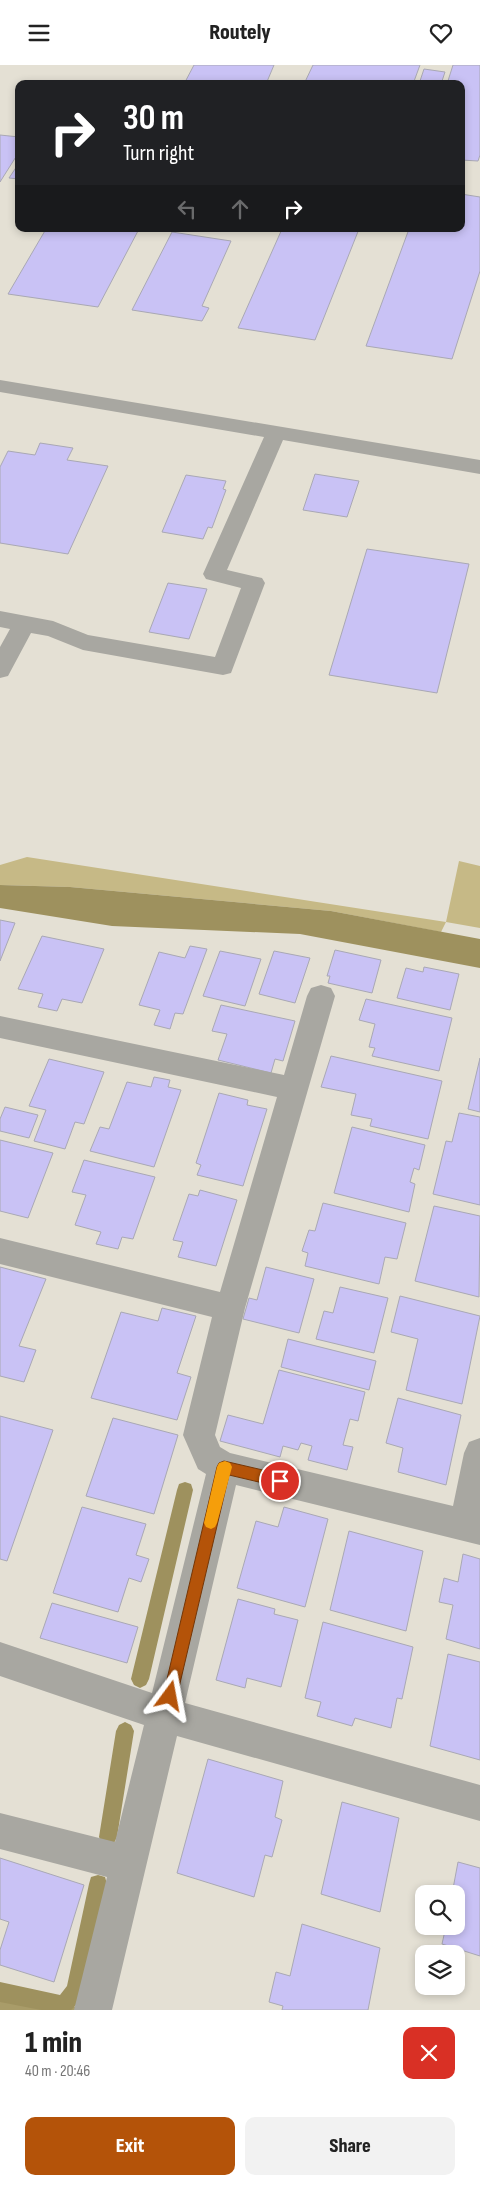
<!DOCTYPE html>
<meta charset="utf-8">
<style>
:root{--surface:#fff;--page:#f2f2f2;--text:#222;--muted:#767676;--accent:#b45309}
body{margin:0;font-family:"Sofia Sans Condensed",sans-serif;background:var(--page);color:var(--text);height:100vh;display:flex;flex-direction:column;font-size:19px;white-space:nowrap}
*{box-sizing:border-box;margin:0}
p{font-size:16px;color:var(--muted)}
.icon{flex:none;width:28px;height:28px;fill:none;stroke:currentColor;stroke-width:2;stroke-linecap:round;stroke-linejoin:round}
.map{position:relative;height:1945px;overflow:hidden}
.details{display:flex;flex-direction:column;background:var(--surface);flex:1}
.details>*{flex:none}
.banner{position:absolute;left:15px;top:15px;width:450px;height:152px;border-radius:10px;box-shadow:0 2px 8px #0003;background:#202124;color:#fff;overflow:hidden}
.buttons{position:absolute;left:415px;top:1820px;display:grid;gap:10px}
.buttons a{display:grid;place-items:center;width:50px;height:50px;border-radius:10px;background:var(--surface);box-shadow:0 2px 8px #0003;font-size:25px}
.pin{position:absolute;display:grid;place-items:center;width:42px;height:42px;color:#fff;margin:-21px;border:2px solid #fff;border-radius:50%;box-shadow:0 1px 5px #0007}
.me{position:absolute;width:55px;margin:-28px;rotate:13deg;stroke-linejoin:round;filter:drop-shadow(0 0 4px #0008)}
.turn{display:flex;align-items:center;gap:18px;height:105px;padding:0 25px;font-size:22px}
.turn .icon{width:65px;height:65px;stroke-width:2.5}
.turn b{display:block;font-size:35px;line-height:42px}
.lanes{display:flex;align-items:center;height:48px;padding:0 25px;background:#0003;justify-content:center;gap:25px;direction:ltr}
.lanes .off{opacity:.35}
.round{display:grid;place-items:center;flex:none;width:52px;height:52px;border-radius:10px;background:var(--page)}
.headline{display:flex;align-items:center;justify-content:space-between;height:85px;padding:0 25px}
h1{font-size:30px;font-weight:800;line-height:38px}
.cta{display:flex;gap:10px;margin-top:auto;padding:10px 25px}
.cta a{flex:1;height:58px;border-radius:10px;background:var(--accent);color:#fff;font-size:20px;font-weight:800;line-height:58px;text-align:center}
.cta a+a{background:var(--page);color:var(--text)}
header{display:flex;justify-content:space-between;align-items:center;height:65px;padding:0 25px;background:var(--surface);font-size:22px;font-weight:800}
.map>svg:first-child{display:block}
.green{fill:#c6b986}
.forest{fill:#a99c69}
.water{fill:#9e915e}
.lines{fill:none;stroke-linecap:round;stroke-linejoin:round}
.stream{fill:#9e915e;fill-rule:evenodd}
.building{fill:#c9c2f5;stroke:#a9a8b4}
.minor{fill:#a8a7a1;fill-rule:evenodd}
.route{fill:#b45309;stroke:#753606}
.slow{fill:#f59e0b}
</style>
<header><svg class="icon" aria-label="menu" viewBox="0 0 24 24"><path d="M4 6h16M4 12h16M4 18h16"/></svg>Routely<svg class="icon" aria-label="heart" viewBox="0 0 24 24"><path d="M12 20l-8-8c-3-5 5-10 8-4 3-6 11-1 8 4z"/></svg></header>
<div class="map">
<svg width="480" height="1945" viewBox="0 0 480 1945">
<rect width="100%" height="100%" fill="#e4e0d4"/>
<!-- green -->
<path class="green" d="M27,792L446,857L459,796L480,801V863L446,857L441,867L331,846L70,822L0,820V800Z"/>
<!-- forest -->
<path class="forest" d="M0,1925L76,1942V1945H0Z"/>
<!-- water -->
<path class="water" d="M0,820L70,822L331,846L480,874V903L300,869L112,861L0,843Z"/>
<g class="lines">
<!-- stream -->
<path class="stream" d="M185,1417L191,1419L193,1425L149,1614L146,1620L140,1623L134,1620L131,1614L177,1425L179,1419Z
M125,1657L131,1660L134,1666L117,1772L114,1778L108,1781L102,1778L99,1772L116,1666L119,1660Z
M98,1810L105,1812L107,1819L83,1933L71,1945H41L0,1937V1917L60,1930L67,1921L89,1819L91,1812Z"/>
</g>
<!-- building -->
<path class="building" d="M194,0H274L266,19H184Z
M313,0H420L413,19H304Z
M453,0H480V90L478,96L461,95V19H447Z
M424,4L445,7L441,19H419Z
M0,70L19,72V87L0,117Z
M19,98V114L9,113Z
M461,129L480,132V206L452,294L366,281L409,164H461Z
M46,164H139L98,242L8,229Z
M282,164H359L315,275L238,263Z
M172,167L231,176L202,241L209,243L202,256L132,245Z
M40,378L73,383L67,395L108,401L68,489L0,478V402L8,386L35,390Z
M315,409L359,416L347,452L303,445Z
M186,410L226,416L223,424L226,425L212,463L208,462L203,474L162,467Z
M367,484L469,499L437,628L329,610Z
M168,518L207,524L189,574L149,567Z
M0,855L15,858L0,896Z
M42,871L104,884L82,938L62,934L57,946L38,942L43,929L18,924Z
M190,881L207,884L183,949L175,948L170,964L154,960L160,945L139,940L159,887L185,893Z
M335,885L381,895L372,928L328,918L330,911H327Z
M220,886L261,894L245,941L203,931Z
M274,886L310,893L295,938L259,929Z
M424,902L459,909L450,945L397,933L406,903L423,907Z
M366,934L452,953L439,1006L372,991L375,983L369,982L375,959L359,955Z
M221,940L295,956L283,996L275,994L271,1008L218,995L227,969L212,966Z
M331,991L442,1016L428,1074L370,1061L372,1054L351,1050L356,1029L321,1022Z
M480,993V1047L468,1044Z
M49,994L104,1007L84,1059L75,1057L65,1084L34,1076L46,1045L29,1041Z
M154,1012L170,1015L168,1022L181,1025L154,1102L90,1086L100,1062L109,1064L127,1017L151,1022Z
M219,1028L248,1035L247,1040L267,1044L243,1121L197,1110L201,1100L196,1098Z
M5,1042L38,1050L29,1073L0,1066V1054Z
M459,1048L480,1052V1140L433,1129L446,1076L452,1077Z
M352,1062L425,1080L419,1105L414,1103L410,1117L415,1119L409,1147L334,1128Z
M0,1075L53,1088L28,1153L0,1146Z
M84,1095L155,1112L133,1174L122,1172L118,1184L96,1179L101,1167L75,1160L86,1130L72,1127Z
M200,1125L237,1135L216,1201L178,1192L183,1177L173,1175L189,1129L198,1131Z
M323,1138L406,1158L397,1194L385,1192L379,1219L305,1201L308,1188L302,1186L309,1165L315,1166Z
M434,1141L480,1151L479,1232L415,1216Z
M0,1202L46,1214L19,1281L36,1285L24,1317L0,1311Z
M266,1202L314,1214L299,1268L243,1254L249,1233L257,1235Z
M340,1222L388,1233L374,1288L316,1274L324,1246L333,1248Z
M400,1231L480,1251L462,1339L406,1325L418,1274L391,1267Z
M162,1243L196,1251L177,1308L191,1312L177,1355L91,1333L121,1247L158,1256Z
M288,1274L376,1296L369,1325L281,1302Z
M279,1305L365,1327L358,1356L350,1354L343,1380L353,1382L347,1405L308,1395L312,1381L301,1378L298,1385L283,1381L280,1392L220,1376L228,1350L263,1359Z
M398,1333L461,1350L446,1420L398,1407L403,1383L386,1378Z
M0,1351L53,1365L7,1496L0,1494Z
M113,1353L178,1370L154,1449L86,1431Z
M82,1442L146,1459L136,1490L149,1494L141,1517L129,1513L118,1547L53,1528Z
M284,1442L328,1454L305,1542L237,1523L256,1456L278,1462Z
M349,1466L423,1486L406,1566L330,1545Z
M463,1489L480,1494V1584L446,1574L453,1540L439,1537L444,1513L458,1517Z
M238,1534L275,1544L274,1549L298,1555L281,1622L247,1613L245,1623L216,1615Z
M52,1538L138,1562L127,1598L40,1573Z
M323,1557L413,1582L402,1634L397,1633L391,1663L355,1653L352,1661L317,1651L321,1637L305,1633Z
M448,1589L480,1597V1695L430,1681Z
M208,1694L283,1716L275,1752L282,1755L272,1792L265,1790L254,1832L177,1808Z
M342,1737L399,1753L380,1847L321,1829Z
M0,1793L84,1820L54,1917L0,1900V1885L9,1857L0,1854Z
M458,1797L480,1803V1891L442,1879L446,1861H456V1829H452Z
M302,1859L380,1883L368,1945H282L283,1941L269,1937L276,1907L290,1911Z"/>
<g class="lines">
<!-- minor -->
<path class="minor" d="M0,315L480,395V409L283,375L227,505L262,513L265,518L231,608L223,610L83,585L48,571L31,568L8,611L0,613V582L10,564L0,562V546L53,556L88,570L215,592L241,523L206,514L203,509L264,372L0,327Z
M321,920L331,923L335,931L245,1243L215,1370L220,1382L230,1388L453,1441L464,1388L469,1377L480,1373V1480L236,1420L185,1638L480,1720V1756L177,1671L112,1945H74L107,1812L0,1784V1748L115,1777L144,1660L0,1611V1577L152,1628L206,1409L198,1404L183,1370L212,1252L0,1199V1173L220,1227L277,1032L0,973V951L284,1010L307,931L311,923Z"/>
</g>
<!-- route -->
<path class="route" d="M224,1396L280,1409L284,1411L286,1416L284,1420L280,1422L229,1410L177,1631L175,1636L170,1638L165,1636L163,1631L217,1402L219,1398Z"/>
<!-- slow -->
<path class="slow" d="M225,1396L230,1398L232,1402L217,1458L215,1462L211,1464L206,1462L204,1458L217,1402L219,1398Z"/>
</svg>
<div class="buttons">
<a><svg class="icon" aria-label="search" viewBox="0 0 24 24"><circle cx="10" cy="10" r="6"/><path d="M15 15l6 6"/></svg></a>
<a><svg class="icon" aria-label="layers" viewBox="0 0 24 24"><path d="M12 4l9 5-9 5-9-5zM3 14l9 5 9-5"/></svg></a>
</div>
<div class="pin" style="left:280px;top:1416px;background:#d93025"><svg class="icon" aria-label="arrive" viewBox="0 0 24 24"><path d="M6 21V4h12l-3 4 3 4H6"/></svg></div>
<svg class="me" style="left:170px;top:1631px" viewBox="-20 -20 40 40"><path d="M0-17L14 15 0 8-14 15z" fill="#b45309" stroke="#fff" stroke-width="4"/></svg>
<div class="banner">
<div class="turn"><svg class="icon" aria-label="right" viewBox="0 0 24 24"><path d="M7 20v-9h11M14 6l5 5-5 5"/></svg><div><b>30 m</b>Turn right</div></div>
<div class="lanes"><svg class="icon off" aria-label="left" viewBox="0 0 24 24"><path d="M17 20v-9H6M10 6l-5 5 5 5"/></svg><svg class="icon off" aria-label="ahead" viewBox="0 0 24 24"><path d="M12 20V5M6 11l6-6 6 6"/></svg><svg class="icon" aria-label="right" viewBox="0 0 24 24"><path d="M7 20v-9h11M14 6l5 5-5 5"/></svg></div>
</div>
</div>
<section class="details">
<div class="headline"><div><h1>1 min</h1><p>40 m · 20:46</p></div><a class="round" style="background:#d93025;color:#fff"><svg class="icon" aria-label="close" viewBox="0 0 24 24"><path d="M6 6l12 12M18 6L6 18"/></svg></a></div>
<div class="cta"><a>Exit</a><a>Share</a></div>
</section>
